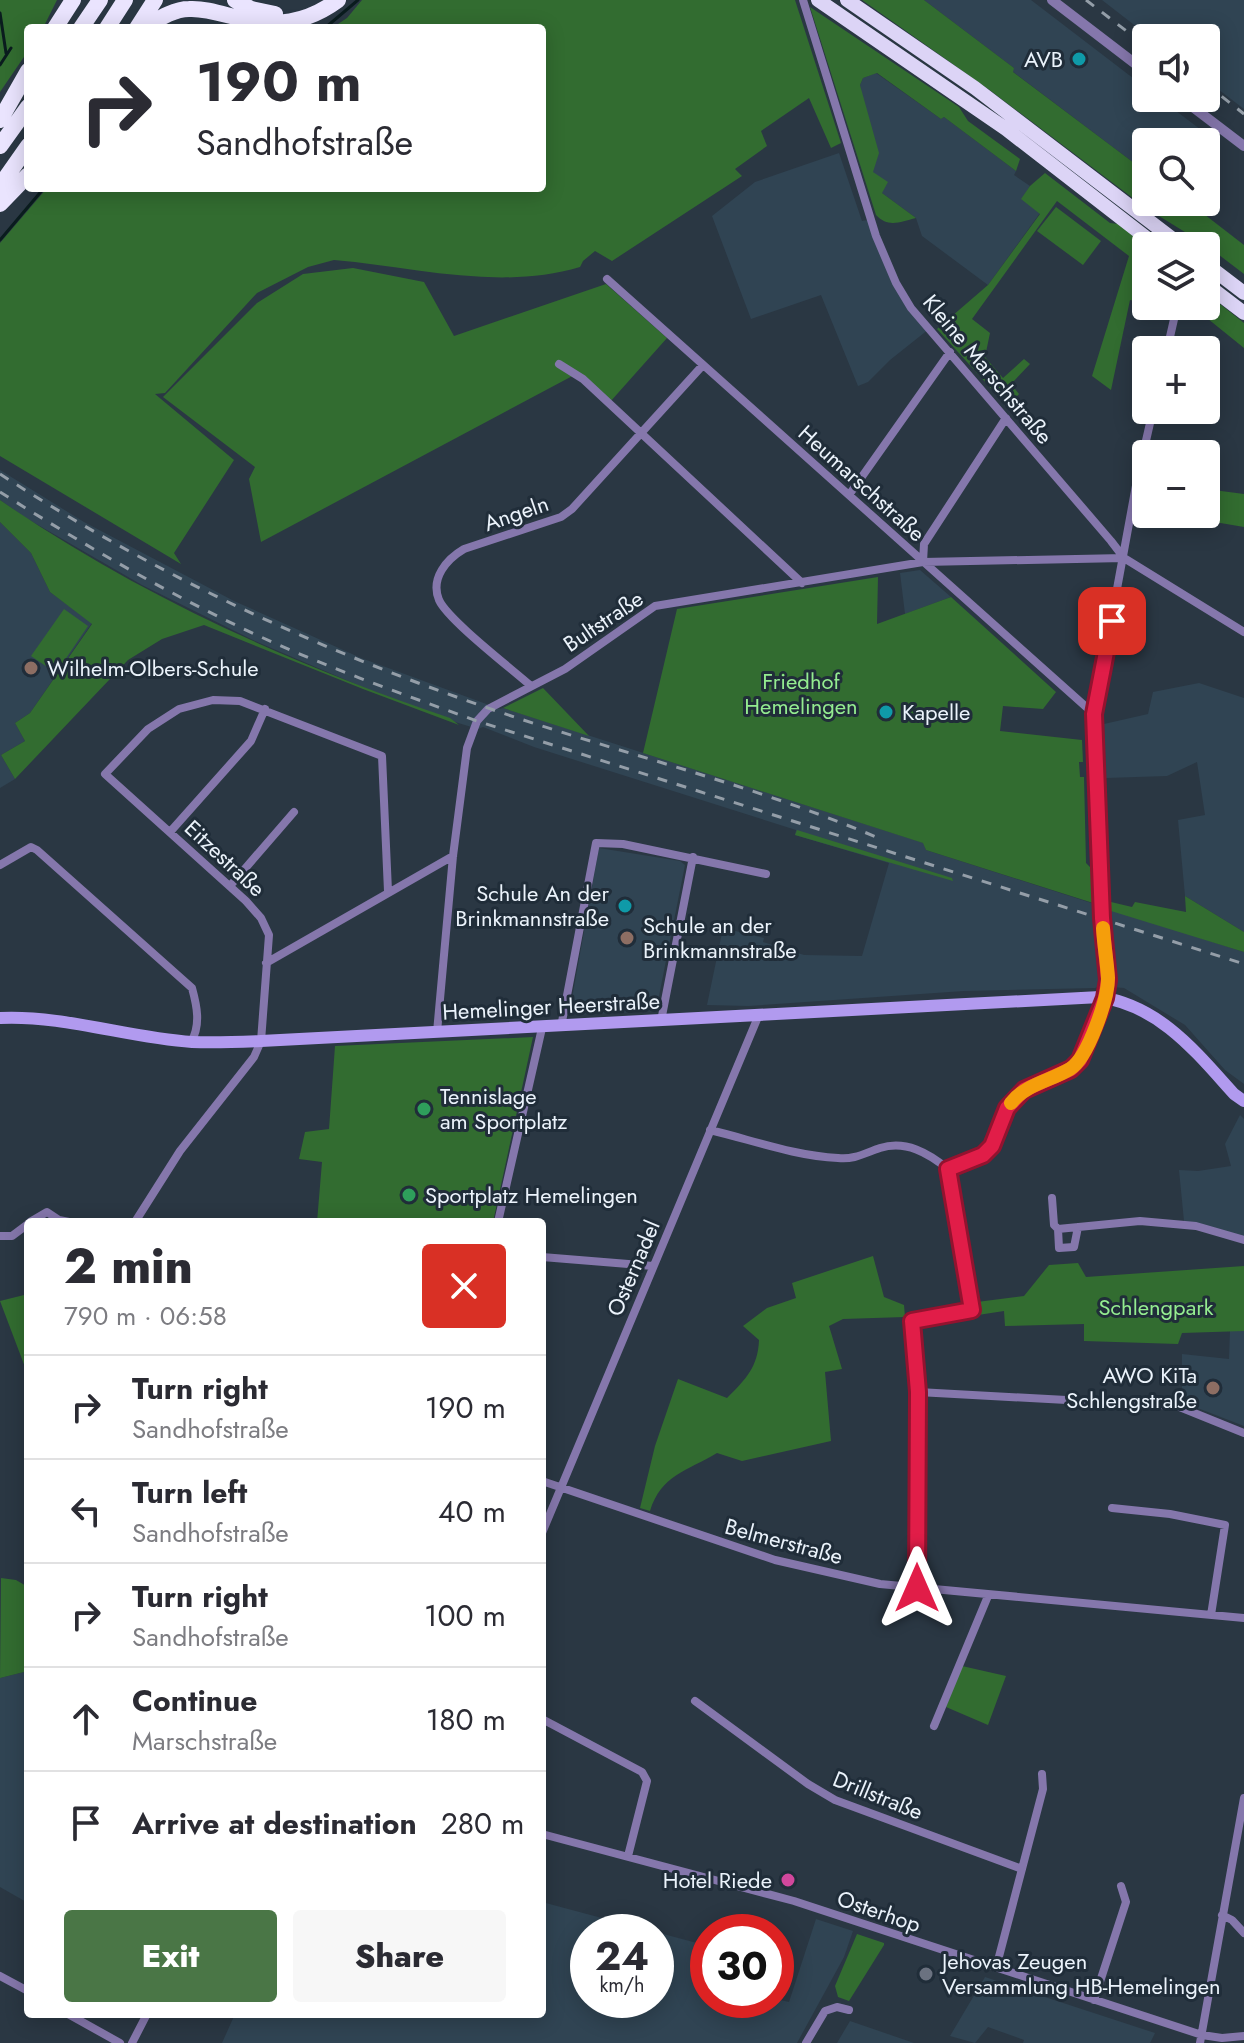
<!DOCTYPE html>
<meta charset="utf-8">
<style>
:root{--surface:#fff;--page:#f7f7f7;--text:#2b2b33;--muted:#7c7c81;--line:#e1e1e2;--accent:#4a7646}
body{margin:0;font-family:Jost,sans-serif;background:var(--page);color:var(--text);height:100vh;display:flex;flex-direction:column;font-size:30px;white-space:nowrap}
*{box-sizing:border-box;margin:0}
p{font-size:26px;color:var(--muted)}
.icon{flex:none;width:44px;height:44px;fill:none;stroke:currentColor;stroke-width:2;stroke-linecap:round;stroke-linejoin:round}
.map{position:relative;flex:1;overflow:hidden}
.side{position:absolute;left:24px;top:1218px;width:522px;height:800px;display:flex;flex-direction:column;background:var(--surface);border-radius:8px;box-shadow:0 4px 20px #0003}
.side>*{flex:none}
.banner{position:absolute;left:24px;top:24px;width:522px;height:168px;border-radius:8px;box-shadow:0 4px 20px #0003;background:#fff;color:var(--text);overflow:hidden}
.controls{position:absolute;left:1132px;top:24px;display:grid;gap:16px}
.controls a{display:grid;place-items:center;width:88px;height:88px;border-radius:8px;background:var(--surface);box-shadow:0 4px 20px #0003;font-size:40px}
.speed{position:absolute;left:570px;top:1914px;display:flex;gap:16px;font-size:40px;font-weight:700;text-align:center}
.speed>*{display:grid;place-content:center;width:104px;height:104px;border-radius:50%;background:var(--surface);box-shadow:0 4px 20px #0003;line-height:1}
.speed small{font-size:20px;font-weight:400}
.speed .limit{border:12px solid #d22;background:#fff;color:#111}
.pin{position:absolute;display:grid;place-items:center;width:68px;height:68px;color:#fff;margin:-34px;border-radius:16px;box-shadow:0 4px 12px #0006}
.me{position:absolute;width:88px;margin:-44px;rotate:0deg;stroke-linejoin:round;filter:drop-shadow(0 0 6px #0008)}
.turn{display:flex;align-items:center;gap:28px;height:168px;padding:0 40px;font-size:36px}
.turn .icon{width:104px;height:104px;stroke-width:2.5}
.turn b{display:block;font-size:56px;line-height:68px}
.round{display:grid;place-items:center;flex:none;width:84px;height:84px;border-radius:8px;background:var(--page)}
.overview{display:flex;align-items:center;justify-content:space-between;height:136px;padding:0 40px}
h1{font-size:48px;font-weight:800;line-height:60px}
.button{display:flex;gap:16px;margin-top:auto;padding:16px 40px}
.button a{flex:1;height:92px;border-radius:8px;background:var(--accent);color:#fff;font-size:32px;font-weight:800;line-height:92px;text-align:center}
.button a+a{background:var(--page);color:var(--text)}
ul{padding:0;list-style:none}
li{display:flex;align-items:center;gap:24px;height:104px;padding:0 40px;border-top:2px solid var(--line)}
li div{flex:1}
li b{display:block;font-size:30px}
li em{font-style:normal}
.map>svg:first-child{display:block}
.built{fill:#304453}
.green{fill:#326c30}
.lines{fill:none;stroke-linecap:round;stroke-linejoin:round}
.stream{stroke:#0a1c1e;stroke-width:3}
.minor{stroke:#8577ac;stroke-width:8}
.tertiary{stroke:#8577ac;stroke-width:10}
.secondary{stroke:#b19aef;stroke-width:12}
.trunk{stroke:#dcd4f6;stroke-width:14}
.motorway{stroke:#eae4fe;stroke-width:16}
.rail{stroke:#949ea8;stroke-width:3;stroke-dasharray:10 10;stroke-linecap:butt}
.route-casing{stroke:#92132f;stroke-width:20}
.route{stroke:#e11d48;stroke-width:14}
.slow{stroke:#f59e0b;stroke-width:14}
.culture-dot{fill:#0f9aa8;stroke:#202d39;stroke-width:3}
.education-dot{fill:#8d6e63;stroke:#202d39;stroke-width:3}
.leisure-dot{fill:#2e9e5b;stroke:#202d39;stroke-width:3}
.hotel-dot{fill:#d1479c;stroke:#202d39;stroke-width:3}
.worship-dot{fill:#6b7280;stroke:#202d39;stroke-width:3}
.labels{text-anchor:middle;stroke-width:6;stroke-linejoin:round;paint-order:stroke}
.poi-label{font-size:22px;fill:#ebf3fb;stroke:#202d39;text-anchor:start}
.street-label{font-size:22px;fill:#ebf3fb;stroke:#202d39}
.park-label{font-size:22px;fill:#94ec90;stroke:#202d39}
</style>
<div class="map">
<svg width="1244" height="2043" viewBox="0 0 1244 2043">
<rect width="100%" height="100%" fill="#2a3743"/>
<!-- built -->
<path class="built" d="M924,0H1031L1146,88V98H1159L1213,139L1206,147V142H1146V172L1012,71L1014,68Z
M1102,0H1244V109L1206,80V38H1151Z
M876,73L941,119L944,117L1016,171L1014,175L1030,186L1022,199L1040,213L988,285L922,236L916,218L882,193L873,172L860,85L863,78Z
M839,153L862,221L868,220L890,272L929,329L890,360L868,382L858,386L821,295L751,319L712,216L755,182Z
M0,470L84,522L234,601L361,658L500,709L503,708L924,843L926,850L1244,952V1084L1225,1070L1185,1025L1124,988L1100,986L1095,988L964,991L749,1006L707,1005L723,928L764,938L763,942L804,955L862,956L889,863L795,835L796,830L534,747L483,727L478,729L455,722L367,689L255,641L142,585L26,518L0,500Z
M0,522L31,553L50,592L92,623L30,713L15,723L25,741L1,755L15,779L0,788Z
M920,570L951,597L905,614L900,573Z
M1199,683L1244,698V932L1185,896L1178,820L1205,815L1197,762L1167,776L1106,778L1104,724L1148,714L1153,692Z
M599,848L680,861L685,865L656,1011L569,1015Z
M1240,1115L1244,1119V1237L1184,1221L1179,1170L1198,1171L1231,1166L1225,1144Z
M1230,1331H1244V1426L1182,1402V1354L1229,1359Z
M28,1671V1903L0,1887V1678Z
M542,1902L654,1932H588V2000H656V1932L708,1946V2000L776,1999L789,2002L816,1919L853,1931L844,1957L797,2043H222L235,2014H542Z
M985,1977L1051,1999L1155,2033L1150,2043H1023L1024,2040L988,2027L975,2043L950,2036Z
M850,2021L914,2043H837Z"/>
<!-- green -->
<path class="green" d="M0,0H57L43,28H28V51L0,92Z
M362,0H795L841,143L831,148L809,98L761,131L767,146L735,169L742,176L612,261L595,251L583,261L580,267C500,291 415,267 334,260L308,267L257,293L165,393L155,394L234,460L174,553L181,564L0,456V243L47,188H542V28H332L347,18Z
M862,0H924L1014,68L1013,72L1146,172V202H1193L1200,208V211L1244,245V274L1206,245L1146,208L991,91Z
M810,7L959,107L968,121L1020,159L1016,171L944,117L941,119L877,73L863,78L860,85L879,153L873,172L888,182L882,193L916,218C900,222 888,228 876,215Z
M1045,173L1110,223L1118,224L1146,246V303L1130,300L1111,390L1092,376L1129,256L1057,201L972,319L990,333L985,357L1003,378L1024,359L1030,364L1011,384L1019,394L1007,406L937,329L988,285L1040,214L1021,199L1030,186Z
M1056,207L1101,241L1083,265L1037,231Z
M353,268L424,282L454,336L606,284L667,338L610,402L578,373L261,542L249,479L255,467L163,397L257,303L303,274Z
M1206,293L1244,323V348L1192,306H1206Z
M1206,489L1244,494V527L1191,518L1185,514H1206Z
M0,500C136,594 293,665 450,718L459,725L363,689L204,625L162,639L128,660L15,779L1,755L25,741L15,723L30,713L92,624L50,592L31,553L0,522Z
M878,577L877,624L951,597L1056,692L1043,709L1003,706L1000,731L1082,740L1083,762H1079L1080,777H1084L1086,863L1091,868L1093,903L926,850L923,843L643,753L677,609Z
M64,609L88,626L56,673L31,656Z
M543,688L589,736L503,708Z
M797,830L952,878L953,881L795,835Z
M1185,896L1244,932V952L1111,911V902L1132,907L1135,902L1186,912Z
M533,1037L493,1222H317L322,1162L299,1159L305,1132L329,1129L335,1046Z
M873,1256L884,1297L904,1305L905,1317L843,1319L829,1326L842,1369L825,1372L831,1441L742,1461L717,1453C687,1471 661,1475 650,1511L640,1508L655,1446L678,1379L727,1398C746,1379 758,1367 759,1340L743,1326L767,1308L796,1298L792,1283Z
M1078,1263L1086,1277L1244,1266V1331L1182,1333L1178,1344L1084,1341V1324L1005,1326L1004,1311L978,1315L977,1302L1024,1296L1049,1265Z
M28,1294V1375L0,1301Z
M1,1578L16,1580L28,1587V1671L0,1678Z
M962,1666L1006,1676L988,1725L946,1707Z
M857,1934L884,1943V1945L849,2001L838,1997L835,1986Z"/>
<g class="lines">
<!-- stream -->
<path class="stream" d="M0,13L6,53
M185,28H201
M325,28L358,0
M0,65L11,48
M0,240L44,188"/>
<!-- minor -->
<path class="minor" d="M803,0L876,236L896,283L911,308L1111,541L1124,558L1244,632
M607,279L1094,714
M1167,350L1177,306
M559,364L583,379L802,583
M849,495L950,352
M923,562L924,544L1006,418
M531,686C512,669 448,620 439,600C430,578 447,559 464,549L561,517L572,509L703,365
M170,832L251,741L265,709
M0,865L31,847L37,850L192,988C197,1006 201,1025 191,1042
M230,886L294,812
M266,963L453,856
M661,1021L693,857
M561,1027L596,843L623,844L766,874
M437,1032L453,856L467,748L477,721L488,709L565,669L655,606L923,562L1124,558
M710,1130C752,1140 795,1156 838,1158C854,1160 865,1153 880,1148C906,1140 928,1153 948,1169
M948,1169L983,1155L992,1146L1007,1108L1014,1099L1024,1090L1071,1069L1080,1060L1105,998L1108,980L1102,918L1094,714L1137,480L1153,410
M1052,1198L1054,1225L1058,1229
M30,1222L47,1212L59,1220L69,1222
M135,1222L180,1151L254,1057L261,1041L269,935L261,918L246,901L105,774L148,729L179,709L213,700L240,701L382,756L388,891
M498,1222L542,1028
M1078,1227L1074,1247L1059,1248L1058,1229L1140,1221L1196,1226L1244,1240
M0,1236H12L28,1224
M542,1257L653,1266
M918,1392L1177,1406L1244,1433
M542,1481L775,1560L880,1584L1244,1618
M1112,1508L1170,1514L1225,1525L1211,1615
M542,1533L758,1017
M917,1588L918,1392L912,1321L972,1310L948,1169
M695,1701L808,1784L835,1800L1022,1869
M542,1719L642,1772L647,1781L628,1856
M934,1726L988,1596
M542,1834L794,1901L1202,2035L1222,2038L1244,2036
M1222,1915L1232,1920L1244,1933
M996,1968L1043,1789L1042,1774
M0,1976L28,1991
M1094,2000L1126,1902L1121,1886
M68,2014L120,2043
M132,2043L147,2014
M806,2043L825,2011L837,2007L849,2010
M1200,2043L1244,1798"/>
<!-- tertiary -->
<path class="tertiary" d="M1052,0L1146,72
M1181,98L1244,146"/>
<!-- secondary -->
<path class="secondary" d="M0,1018C65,1015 128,1038 192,1042C215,1043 239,1042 261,1041L1100,997C1160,1006 1196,1052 1234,1094L1244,1101"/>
<!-- trunk -->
<path class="trunk" d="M818,0L1006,129L1157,246
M847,0L975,88L1182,246
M1206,264L1244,293
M1206,284L1244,313"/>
<!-- motorway -->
<path class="motorway" d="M235,0L251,9L275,14
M55,28L73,0
M81,28L100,0
M107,28L125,0
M137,28L155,0
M143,28C157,20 173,9 189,9C205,8 222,14 238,18C275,28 307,23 338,0
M0,120L28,71
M0,146L28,107
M0,186L28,146
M0,204L28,175"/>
<!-- rail -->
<path class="rail" d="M1086,0L1146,46
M1206,84L1244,114
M0,474C152,573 314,648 485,707C614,752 749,783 876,837
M0,492C84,545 170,595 261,637C331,669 405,695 477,721L1244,964"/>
</g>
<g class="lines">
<!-- route casing -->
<g class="route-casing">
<path id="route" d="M917,1588L918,1392L912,1321L972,1310L948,1169L983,1155L992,1146L1007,1108L1024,1090L1071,1069L1080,1060L1105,998L1108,980L1102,918L1094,714L1112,621"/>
</g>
<!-- route -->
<use href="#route" class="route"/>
<!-- slow -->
<path class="slow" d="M1011,1103C1026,1084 1050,1081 1070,1069C1088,1058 1108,999 1108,978C1107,962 1104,945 1103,928"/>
</g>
<!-- markers -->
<g class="culture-dot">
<circle cx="1079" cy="59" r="8"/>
<circle cx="886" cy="712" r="8"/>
<circle cx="625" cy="906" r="8"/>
</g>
<g class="education-dot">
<circle cx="31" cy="668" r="8"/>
<circle cx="627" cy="938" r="8"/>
<circle cx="1213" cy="1388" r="8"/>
</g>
<g class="leisure-dot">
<circle cx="424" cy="1109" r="8"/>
<circle cx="409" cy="1195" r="8"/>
</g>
<circle class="hotel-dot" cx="788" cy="1880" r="8"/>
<circle class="worship-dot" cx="926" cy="1974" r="8"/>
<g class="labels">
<!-- poi labels -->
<g class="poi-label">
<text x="1063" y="67" text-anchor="end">AVB</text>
<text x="47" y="676">Wilhelm-Olbers-Schule</text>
<text x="902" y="720">Kapelle</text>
<text x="609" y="901" text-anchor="end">Schule An der<tspan x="609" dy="25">Brinkmannstraße</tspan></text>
<text x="643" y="933">Schule an der<tspan x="643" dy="25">Brinkmannstraße</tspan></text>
<text x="440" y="1104">Tennislage<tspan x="440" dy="25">am Sportplatz</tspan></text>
<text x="425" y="1203">Sportplatz Hemelingen</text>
<text x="1197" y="1383" text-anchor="end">AWO KiTa<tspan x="1197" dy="25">Schlengstraße</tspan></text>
<text x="772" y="1888" text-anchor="end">Hotel Riede</text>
<text x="942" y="1969">Jehovas Zeugen<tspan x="942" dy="25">Versammlung HB-Hemelingen</tspan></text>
</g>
<!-- street labels -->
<g class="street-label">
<text transform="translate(988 369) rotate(50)" y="8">Kleine Marschstraße</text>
<text transform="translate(862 483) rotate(42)" y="8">Heumarschstraße</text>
<text transform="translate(516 513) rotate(-19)" y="8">Angeln</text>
<text transform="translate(603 621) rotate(-34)" y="8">Bultstraße</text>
<text transform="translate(225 858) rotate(43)" y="8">Eitzestraße</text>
<text transform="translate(551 1006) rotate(-3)" y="8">Hemelinger Heerstraße</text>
<text transform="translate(633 1268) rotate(-67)" y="8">Osternadel</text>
<text transform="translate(784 1541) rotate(15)" y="8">Belmerstraße</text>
<text transform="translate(878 1795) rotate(22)" y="8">Drillstraße</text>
<text transform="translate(879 1911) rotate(19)" y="8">Osterhop</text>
</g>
<!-- park labels -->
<g class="park-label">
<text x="801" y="689">Friedhof<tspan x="801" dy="25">Hemelingen</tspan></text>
<text x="1156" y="1315">Schlengpark</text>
</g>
</g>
</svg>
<div class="controls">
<a><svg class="icon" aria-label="sound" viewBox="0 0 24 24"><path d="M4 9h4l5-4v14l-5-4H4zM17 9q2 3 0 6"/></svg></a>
<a><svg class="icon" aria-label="search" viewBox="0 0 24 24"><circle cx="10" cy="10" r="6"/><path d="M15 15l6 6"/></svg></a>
<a><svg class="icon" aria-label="layers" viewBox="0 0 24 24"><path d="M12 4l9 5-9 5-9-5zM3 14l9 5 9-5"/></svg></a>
<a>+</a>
<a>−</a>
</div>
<div class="speed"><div>24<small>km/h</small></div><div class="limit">30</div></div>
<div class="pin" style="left:1112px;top:621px;background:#d93025"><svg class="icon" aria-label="arrive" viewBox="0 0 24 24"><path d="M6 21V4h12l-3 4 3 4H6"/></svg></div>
<svg class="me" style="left:917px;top:1588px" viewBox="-20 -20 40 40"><path d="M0-17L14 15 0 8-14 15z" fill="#e11d48" stroke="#fff" stroke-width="4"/></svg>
<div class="banner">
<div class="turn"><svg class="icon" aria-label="right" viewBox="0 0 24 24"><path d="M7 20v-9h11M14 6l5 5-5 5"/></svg><div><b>190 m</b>Sandhofstraße</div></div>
</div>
<section class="side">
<div class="overview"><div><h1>2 min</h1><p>790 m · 06:58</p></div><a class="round" style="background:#d93025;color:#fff"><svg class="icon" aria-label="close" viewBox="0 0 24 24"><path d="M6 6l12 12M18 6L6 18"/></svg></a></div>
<ul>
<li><svg class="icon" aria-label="right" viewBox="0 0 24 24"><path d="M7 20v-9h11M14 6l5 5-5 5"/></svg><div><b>Turn right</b><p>Sandhofstraße</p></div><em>190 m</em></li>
<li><svg class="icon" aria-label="left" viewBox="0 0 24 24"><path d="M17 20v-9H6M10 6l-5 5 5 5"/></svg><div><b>Turn left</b><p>Sandhofstraße</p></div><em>40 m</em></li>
<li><svg class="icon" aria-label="right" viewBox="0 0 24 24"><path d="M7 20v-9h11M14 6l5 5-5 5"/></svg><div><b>Turn right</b><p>Sandhofstraße</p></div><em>100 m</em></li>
<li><svg class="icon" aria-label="ahead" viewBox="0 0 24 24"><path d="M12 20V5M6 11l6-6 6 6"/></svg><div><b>Continue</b><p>Marschstraße</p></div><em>180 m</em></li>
<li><svg class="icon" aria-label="arrive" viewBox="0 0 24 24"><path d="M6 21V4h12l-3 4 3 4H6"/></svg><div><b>Arrive at destination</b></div><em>280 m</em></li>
</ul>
<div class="button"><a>Exit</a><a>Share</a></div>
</section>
</div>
